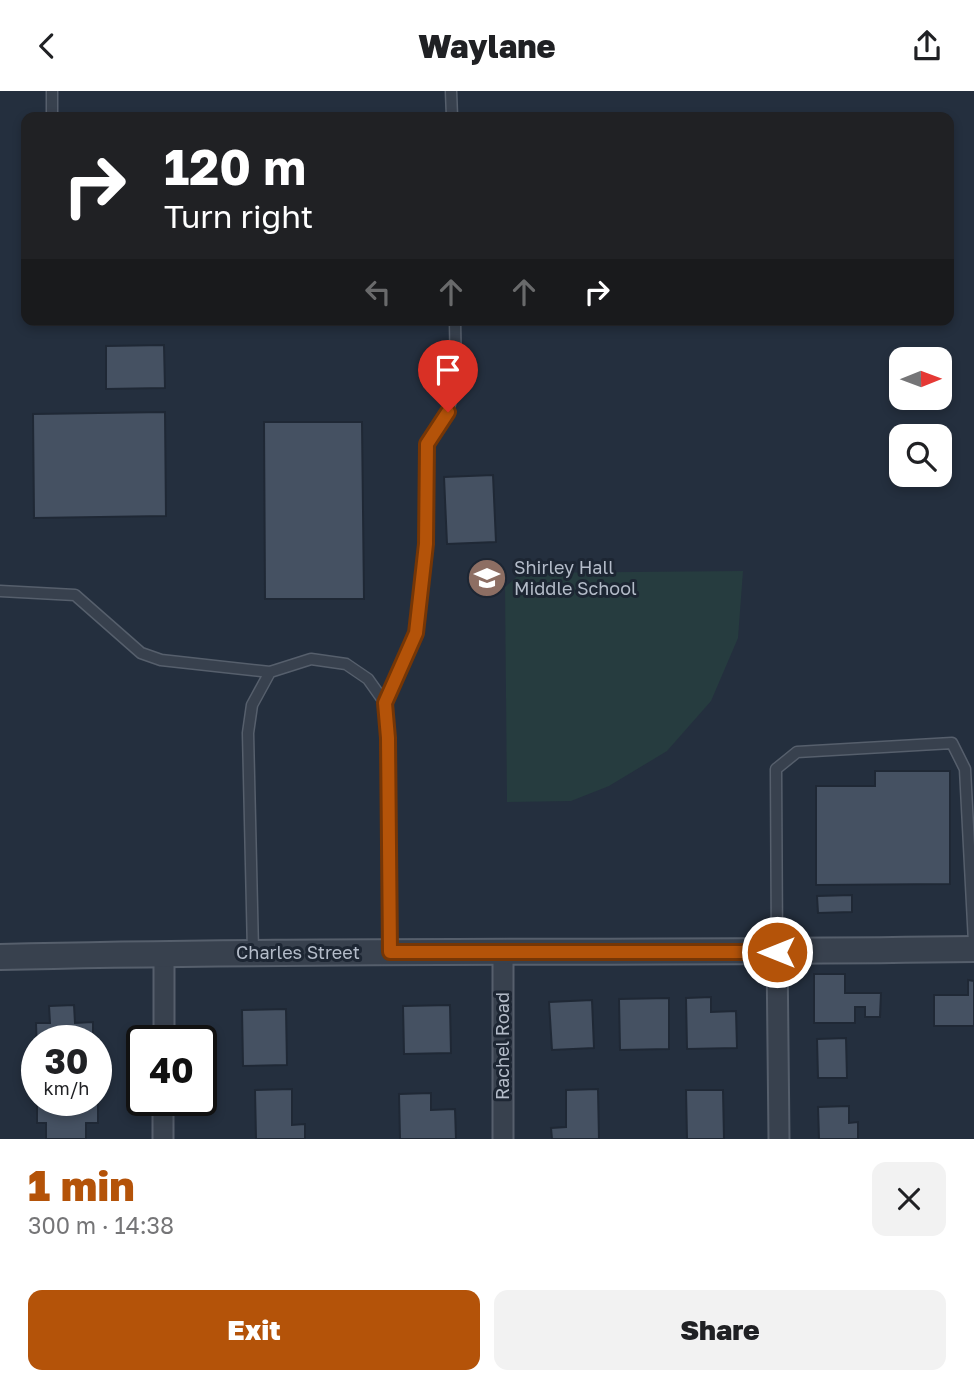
<!DOCTYPE html>
<meta charset="utf-8">
<style>
:root{--surface:#fff;--page:#f2f2f2;--text:#202124;--muted:#757577;--accent:#b45309}
body{margin:0;font-family:"Golos Text",sans-serif;background:var(--page);color:var(--text);height:100vh;display:flex;flex-direction:column;font-size:26px;white-space:nowrap}
*{box-sizing:border-box;margin:0}
p{font-size:23px;color:var(--muted)}
.icon{flex:none;width:38px;height:38px;fill:none;stroke:currentColor;stroke-width:2;stroke-linecap:round;stroke-linejoin:round}
.map{position:relative;height:1048px;overflow:hidden}
.panel{display:flex;flex-direction:column;background:var(--surface);flex:1}
.panel>*{flex:none}
.top-card{position:absolute;left:21px;top:21px;width:933px;height:214px;border-radius:14px;box-shadow:0 4px 10px #0003;background:#202124;color:#fff;overflow:hidden}
.needle{width:46px;rotate:89deg}
.controls{position:absolute;left:889px;top:256px;display:grid;gap:14px}
.controls a{display:grid;place-items:center;width:63px;height:63px;border-radius:14px;background:var(--surface);box-shadow:0 4px 10px #0003;font-size:35px}
.speed{position:absolute;left:21px;top:934px;display:flex;gap:14px;font-size:35px;font-weight:700;text-align:center}
.speed>*{display:grid;place-content:center;width:91px;height:91px;border-radius:50%;background:var(--surface);box-shadow:0 4px 10px #0003;line-height:1}
.speed small{font-size:18px;font-weight:400}
.speed .limit{border:4px solid #111;border-radius:10px;background:#fff;color:#111}
.pin{position:absolute;display:grid;place-items:center;width:60px;height:60px;color:#fff;margin:-72px -30px;border-radius:50% 50% 50% 0;rotate:-45deg;box-shadow:0 0 7px #0007}
.pin .icon{rotate:45deg}
.me{position:absolute;width:77px;margin:-38px;rotate:270deg;stroke-linejoin:round;filter:drop-shadow(0 0 5px #0008)}
.turn{display:flex;align-items:center;gap:24px;height:147px;padding:0 28px;font-size:32px}
.turn .icon{width:91px;height:91px;stroke-width:2.5}
.turn b{display:block;font-size:49px;line-height:60px}
.lanes{display:flex;align-items:center;height:66px;padding:0 28px;background:#0003;justify-content:center;gap:35px;direction:ltr}
.lanes .off{opacity:.35}
.round{display:grid;place-items:center;flex:none;width:74px;height:74px;border-radius:14px;background:var(--page)}
.summary{display:flex;align-items:center;justify-content:space-between;height:119px;padding:0 28px}
h1{font-size:42px;font-weight:800;line-height:52px;color:var(--accent)}
.cta{display:flex;gap:14px;margin-top:auto;padding:14px 28px}
.cta a{flex:1;height:80px;border-radius:14px;background:var(--accent);color:#fff;font-size:28px;font-weight:800;line-height:80px;text-align:center}
.cta a+a{background:var(--page);color:var(--text)}
header{display:flex;justify-content:space-between;align-items:center;height:91px;padding:0 28px;background:var(--surface);font-size:32px;font-weight:800}
.map>svg:first-child{display:block}
.green{fill:#263c3f}
.building{fill:#455162;stroke:#1f2835;stroke-width:2}
.lines{fill:none;stroke-linecap:round;stroke-linejoin:round}
.service-casing{stroke:#565f6c;stroke-width:13}
.minor-casing{stroke:#565f6c;stroke-width:23}
.tertiary-casing{stroke:#565f6c;stroke-width:28}
.service{stroke:#38414e;stroke-width:10}
.minor{stroke:#38414e;stroke-width:19}
.tertiary{stroke:#38414e;stroke-width:24}
.route-casing{stroke:#753606;stroke-width:18}
.route{stroke:#b45309;stroke-width:12}
.labels{text-anchor:middle;stroke-width:6;stroke-linejoin:round;paint-order:stroke}
.poi-label{font-size:18px;fill:#b4bcc9;stroke:#1d2633;text-anchor:start}
.street-label{font-size:18px;fill:#b4bcc9;stroke:#1d2633}
</style>
<header><svg class="icon" aria-label="back" viewBox="0 0 24 24"><path d="M15 5l-7 7 7 7"/></svg>Waylane<svg class="icon" aria-label="share" viewBox="0 0 24 24"><path d="M12 15V3M7 8l5-5 5 5M5 13v7h14v-7"/></svg></header>
<div class="map">
<svg width="974" height="1048" viewBox="0 0 974 1048">
<rect width="100%" height="100%" fill="#242f3e"/>
<!-- green -->
<path class="green" d="M743,480L738,547L711,610L667,660L609,695L571,710L507,711L505,496L521,482Z"/>
<!-- building -->
<path class="building" d="M164,254L165,297L106,298V255Z
M165,321L166,425L34,427L33,323Z
M264,331H362L364,508H265Z
M493,384L496,451L447,453L444,386Z
M875,680H950V793L816,794V695H875Z
M852,804V821L818,822L817,805Z
M814,883H845V902H881L880,926H865V916H855V932H814Z
M968,889L974,890V935H934V904H968Z
M711,906V921L736,920L737,957L687,958L686,907Z
M669,907V958L620,959L619,908Z
M592,909L594,957L552,959L549,911Z
M74,914L75,932L93,931V950H37V962L36,932H50L49,915Z
M450,914L451,962L404,963L403,915Z
M286,918L287,974L243,975L242,919Z
M846,947L847,987H818L817,948Z
M292,998V1034L305,1033V1048H256L255,999Z
M598,998L599,1048H552L551,1037L566,1036V999Z
M686,999H723L724,1048H687Z
M431,1002V1019L455,1018L456,1048H400L399,1003Z
M96,1009H98V1032H86V1048H46V1032H37V1010Z
M849,1015V1032L858,1031V1048H819L818,1016Z"/>
<g class="lines">
<!-- service casing -->
<g class="service-casing">
<path id="service" d="M52,0V26
M451,0L452,26
M0,500L75,504L141,562L161,569L270,581
M385,612L416,542L427,453V353L448,321L456,289L455,229
M253,860L248,642L252,614L270,581L311,568L346,573L368,588L385,612L388,647L390,861
M777,860L776,678L797,661L952,652L965,678L974,852"/>
</g>
<!-- minor casing -->
<g class="minor-casing">
<path id="minor" d="M777,861L779,1048
M164,950V862
M163,1048V1010
M503,1048V861"/>
</g>
<!-- tertiary casing -->
<g class="tertiary-casing">
<path id="tertiary" d="M0,866C325,858 649,863 974,858"/>
</g>
<!-- service -->
<use href="#service" class="service"/>
<!-- minor -->
<use href="#minor" class="minor"/>
<!-- tertiary -->
<use href="#tertiary" class="tertiary"/>
</g>
<g class="lines">
<!-- route casing -->
<g class="route-casing">
<path id="route" d="M448,321L427,353L426,453L416,542L385,612L388,647L390,861H777"/>
</g>
<!-- route -->
<use href="#route" class="route"/>
</g>
<!-- icons -->
<defs>
<g id="school-disc" transform="scale(2.0125)"><circle r="9.5" fill="#8d6e63" stroke="#1d2633"/><path d="M0-5L7-2L0 1L-7-2ZM-4 1L0 2.5L4 1V4Q0 6-4 4Z" fill="#fff"/></g>
</defs>
<g fill-rule="evenodd">
<use href="#school-disc" x="487" y="487"/>
</g>
<g class="labels">
<!-- poi labels -->
<g class="poi-label">
<text x="514" y="483">Shirley Hall<tspan x="514" dy="21">Middle School</tspan></text>
</g>
<!-- street labels -->
<g class="street-label">
<text x="298" y="868">Charles Street</text>
<text transform="translate(503 955) rotate(-90)" y="6">Rachel Road</text>
</g>
</g>
</svg>
<div class="controls">
<a><svg class="needle" viewBox="-14 -14 28 28"><path d="M0-13l5 13h-10z" fill="#e53935"/><path d="M0 13l5-13h-10z" fill="#757577"/></svg></a>
<a><svg class="icon" aria-label="search" viewBox="0 0 24 24"><circle cx="10" cy="10" r="6"/><path d="M15 15l6 6"/></svg></a>
</div>
<div class="speed"><div>30<small>km/h</small></div><div class="limit">40</div></div>
<div class="pin" style="left:448px;top:321px;background:#d93025"><svg class="icon" aria-label="arrive" viewBox="0 0 24 24"><path d="M6 21V4h12l-3 4 3 4H6"/></svg></div>
<svg class="me" style="left:777px;top:861px" viewBox="-20 -20 40 40"><circle r="17" fill="#b45309" stroke="#fff" stroke-width="3"/><path d="M0-11L8 9 0 5-8 9z" fill="#fff"/></svg>
<div class="top-card">
<div class="turn"><svg class="icon" aria-label="right" viewBox="0 0 24 24"><path d="M7 20v-9h11M14 6l5 5-5 5"/></svg><div><b>120 m</b>Turn right</div></div>
<div class="lanes"><svg class="icon off" aria-label="left" viewBox="0 0 24 24"><path d="M17 20v-9H6M10 6l-5 5 5 5"/></svg><svg class="icon off" aria-label="ahead" viewBox="0 0 24 24"><path d="M12 20V5M6 11l6-6 6 6"/></svg><svg class="icon off" aria-label="ahead" viewBox="0 0 24 24"><path d="M12 20V5M6 11l6-6 6 6"/></svg><svg class="icon" aria-label="right" viewBox="0 0 24 24"><path d="M7 20v-9h11M14 6l5 5-5 5"/></svg></div>
</div>
</div>
<section class="panel">
<div class="summary"><div><h1>1 min</h1><p>300 m · 14:38</p></div><a class="round"><svg class="icon" aria-label="close" viewBox="0 0 24 24"><path d="M6 6l12 12M18 6L6 18"/></svg></a></div>
<div class="cta"><a>Exit</a><a>Share</a></div>
</section>
